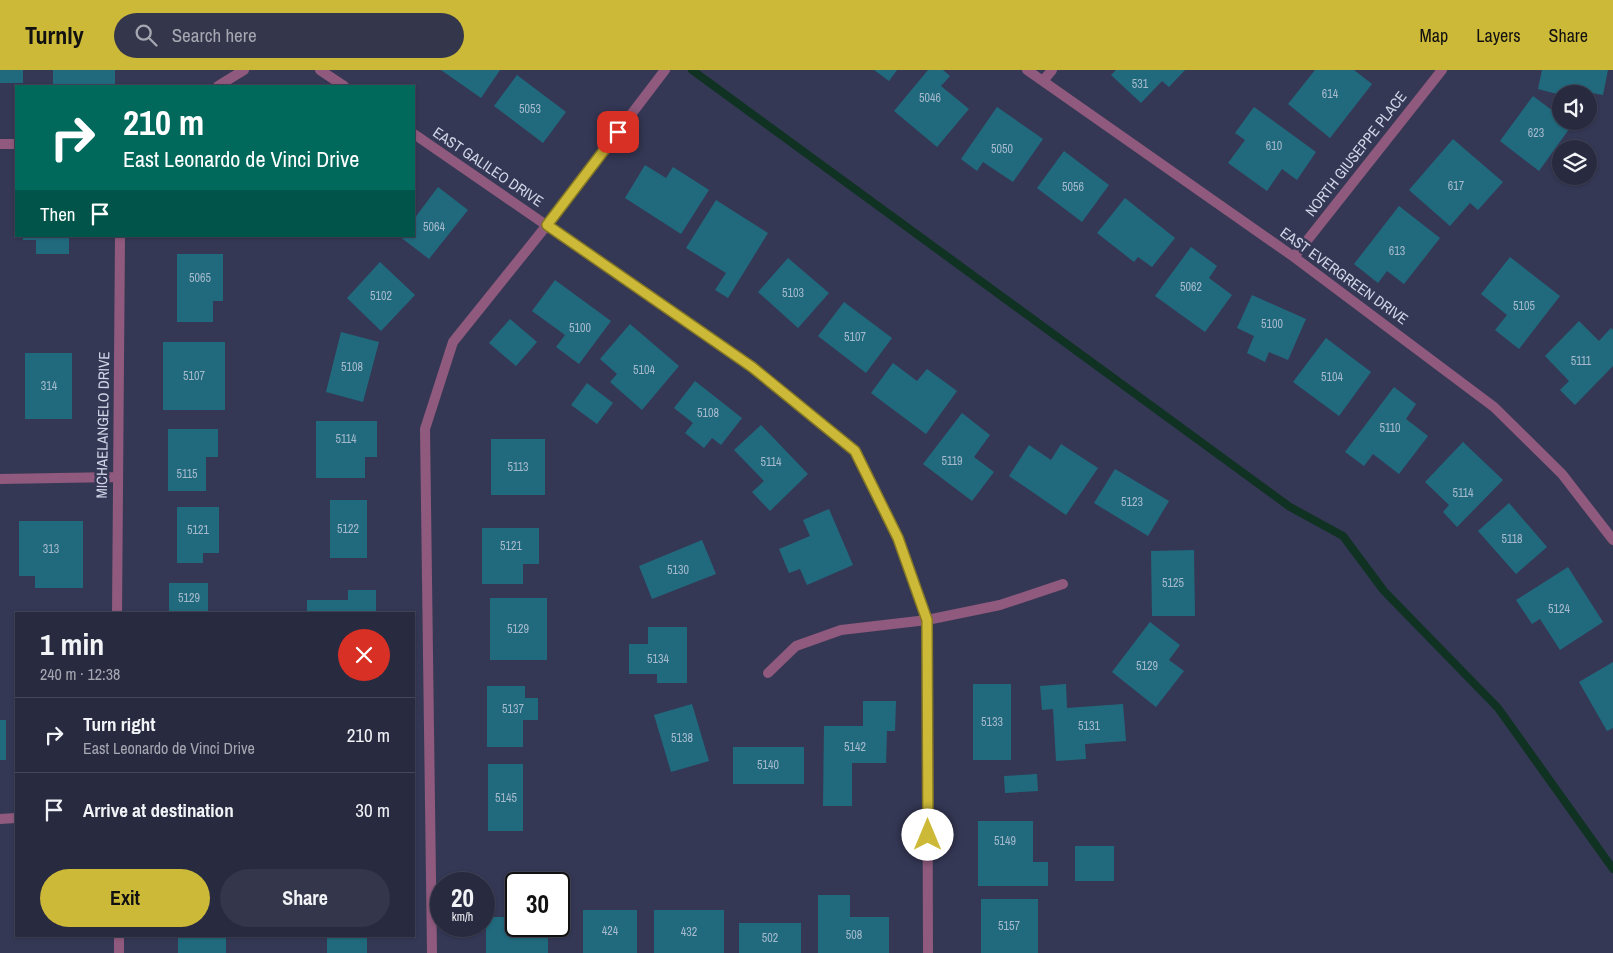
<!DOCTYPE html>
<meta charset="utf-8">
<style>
:root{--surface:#282a40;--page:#34364b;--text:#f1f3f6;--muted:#a5a7b1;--line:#444659;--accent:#cdb938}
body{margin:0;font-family:"Archivo Narrow",sans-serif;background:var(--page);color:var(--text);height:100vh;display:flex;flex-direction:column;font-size:19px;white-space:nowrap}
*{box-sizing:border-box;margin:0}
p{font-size:16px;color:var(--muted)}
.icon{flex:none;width:28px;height:28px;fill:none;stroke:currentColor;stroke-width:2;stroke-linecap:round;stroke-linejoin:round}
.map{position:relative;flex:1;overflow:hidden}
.side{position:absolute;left:15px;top:542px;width:400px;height:325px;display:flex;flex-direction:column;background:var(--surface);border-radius:0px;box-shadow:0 1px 4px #0004,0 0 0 1px var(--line)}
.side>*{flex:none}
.hud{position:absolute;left:15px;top:15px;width:400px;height:152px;border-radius:0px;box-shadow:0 1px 4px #0004,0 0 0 1px var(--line);background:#00695c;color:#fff;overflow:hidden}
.fabs{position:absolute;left:1552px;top:15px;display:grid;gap:10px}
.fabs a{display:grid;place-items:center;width:45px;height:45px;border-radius:50%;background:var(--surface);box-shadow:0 1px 4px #0004,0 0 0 1px var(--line);font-size:25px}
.speed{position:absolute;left:430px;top:802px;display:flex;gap:10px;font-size:25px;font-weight:700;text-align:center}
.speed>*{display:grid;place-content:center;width:65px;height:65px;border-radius:50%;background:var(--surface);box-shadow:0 1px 4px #0004,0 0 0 1px var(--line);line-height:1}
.speed small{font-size:12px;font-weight:400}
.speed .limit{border:2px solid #111;border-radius:8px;background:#fff;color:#111}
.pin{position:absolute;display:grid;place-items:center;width:42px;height:42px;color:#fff;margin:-21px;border-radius:10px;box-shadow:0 2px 8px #0006}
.me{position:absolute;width:55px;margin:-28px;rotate:0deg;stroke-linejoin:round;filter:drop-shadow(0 0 4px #0008)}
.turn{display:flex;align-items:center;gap:18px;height:105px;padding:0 25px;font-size:22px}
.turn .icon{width:65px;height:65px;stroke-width:2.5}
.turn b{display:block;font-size:35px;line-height:42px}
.then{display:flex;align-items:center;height:48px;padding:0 25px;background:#0003;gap:10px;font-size:19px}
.round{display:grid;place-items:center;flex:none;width:52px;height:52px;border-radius:26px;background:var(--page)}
.headline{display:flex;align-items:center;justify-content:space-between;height:85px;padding:0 25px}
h1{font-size:30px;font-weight:800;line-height:38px}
.cta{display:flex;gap:10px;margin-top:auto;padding:10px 25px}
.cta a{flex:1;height:58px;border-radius:30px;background:var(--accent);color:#111;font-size:20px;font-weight:800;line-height:58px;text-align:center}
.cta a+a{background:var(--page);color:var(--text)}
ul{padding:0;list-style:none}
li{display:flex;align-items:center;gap:15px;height:75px;padding:0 25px;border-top:1px solid var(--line)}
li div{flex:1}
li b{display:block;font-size:19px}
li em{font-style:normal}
header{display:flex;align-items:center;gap:30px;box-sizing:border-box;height:70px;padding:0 25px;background:var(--accent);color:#111}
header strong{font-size:24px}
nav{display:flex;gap:28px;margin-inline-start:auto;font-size:18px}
.search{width:350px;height:45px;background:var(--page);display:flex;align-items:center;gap:12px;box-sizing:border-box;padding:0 18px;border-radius:28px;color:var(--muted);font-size:19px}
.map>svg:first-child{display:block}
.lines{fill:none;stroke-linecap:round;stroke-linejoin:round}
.stream{stroke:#0f3222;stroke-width:8}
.building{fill:#216a7e}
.street{stroke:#8f5a7d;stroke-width:10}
.route-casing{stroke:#857824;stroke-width:12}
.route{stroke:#cdb938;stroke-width:9}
.labels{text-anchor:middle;stroke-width:5;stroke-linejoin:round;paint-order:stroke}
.number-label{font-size:12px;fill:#a5b9cc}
.street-label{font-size:15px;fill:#d1d3e6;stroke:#353855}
</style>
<header>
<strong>Turnly</strong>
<div class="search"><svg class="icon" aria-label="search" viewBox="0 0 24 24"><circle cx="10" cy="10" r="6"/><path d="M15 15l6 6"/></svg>Search here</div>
<nav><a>Map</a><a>Layers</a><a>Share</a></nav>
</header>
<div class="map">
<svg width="1613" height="883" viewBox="0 0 1613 883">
<rect width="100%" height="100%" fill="#353855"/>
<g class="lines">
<!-- stream -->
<path class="stream" d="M692,0L1290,437L1343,466L1384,521L1498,638L1613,799"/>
</g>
<!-- building -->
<path class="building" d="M0,0H23V13H0Z
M53,0H115V16H53Z
M441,0H500L481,28Z
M874,0H897L889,11Z
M928,0H943L950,6L941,16L969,39L937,77L894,41Z
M1116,0H1185L1169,17L1162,11L1141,33L1111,5Z
M1315,0H1354L1372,14L1330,68L1288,34Z
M1542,0H1608L1603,25L1577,20V24L1561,25L1538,19Z
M517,5L566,42L543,73L494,36Z
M1533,26L1561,47V51H1567L1572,55L1539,101L1500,71Z
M997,37L1043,69L1013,112L983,92L977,101L961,89Z
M1254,37L1316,82L1297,110L1282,99L1267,121L1228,93L1245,70L1235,63Z
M1453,69L1503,112L1478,140L1470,133L1450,156L1409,120Z
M1064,81L1109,115L1082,152L1037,118Z
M645,95L666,108L673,97L709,120L681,164L625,128Z
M438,117L468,140L429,189L399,166H414V149Z
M1125,128L1175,168L1152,197L1138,187L1134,192L1097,163Z
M716,130L768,163L728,228L715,220L726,203L686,178Z
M1399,136L1440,168L1404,214L1387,201L1378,213L1354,194Z
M23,166H69V184H36V170H23Z
M1191,177L1217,196L1209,208L1232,225L1205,262L1155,226Z
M177,184H223V231H213V252H177Z
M1510,187L1560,226L1519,279L1495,260L1507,245L1481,224Z
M788,188L829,223L798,258L758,222Z
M380,192L415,225L381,261L347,228Z
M555,210L611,251L579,294L556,277L565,265L532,241Z
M1252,225L1306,249L1288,290L1269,282L1265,292L1247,283L1254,266L1237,258Z
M844,232L892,268L866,303L818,266Z
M510,249L537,272L516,296L489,273Z
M1579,251L1599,271L1611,258L1613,260V296L1575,335L1560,320L1569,311L1545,286Z
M630,254L679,296L642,340L610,312L617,304L600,289Z
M341,262L379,272L363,332L326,322Z
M1326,268L1371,302L1339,346L1293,312Z
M163,272H225V340H163Z
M25,283H72V349H25Z
M893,293L917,311L927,299L957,321L926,364L871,323Z
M695,311L742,348L721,375L712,368L704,378L685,363L693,353L674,338Z
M587,313L613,333L597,354L571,335Z
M1394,317L1416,334L1406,349L1428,366L1399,404L1373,384L1364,396L1345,382Z
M962,343L990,365L974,387L994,402L972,431L923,394Z
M316,351H377V387H365V408H316Z
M761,355L808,404L770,441L752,422L764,411L734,380Z
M168,359H218V387H206V421H168Z
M491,369H545V425H491Z
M1463,372L1503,410L1457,457L1443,442L1449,435L1425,412Z
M1061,374L1098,398L1066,445L1009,406L1029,375L1051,390Z
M1115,399L1169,431L1148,466L1094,433Z
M330,430H367V488H330Z
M1509,433L1547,477L1516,504L1478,461Z
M177,437H219V483H203V493H177Z
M829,439L853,495L807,515L800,499L789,503L779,479L810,466L803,450Z
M19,451H83V518H35V506H19Z
M482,458H539V494H523V514H482Z
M702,470L716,504L652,529L639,496Z
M1194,480L1195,546H1152L1151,481Z
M1568,497L1603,552L1560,580L1540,549L1532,554L1516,530Z
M169,513H208V544H169Z
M348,520H376V544H307V530H348Z
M490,528H547V590H490Z
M1150,552L1180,575L1169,590L1184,601L1156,637L1112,602Z
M648,557H687V613H657V604H629V574H648Z
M1613,592V658L1607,661L1579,612Z
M973,614H1011V690H973Z
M1066,614L1067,638L1123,634L1126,671L1085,674L1086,689L1056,691L1053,639L1042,640L1040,616Z
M487,616H525V628H538V650H523V677H487Z
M863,631H896L895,661H887L886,693H852V736H823L824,656H863Z
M692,634L709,691L671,702L654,645Z
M0,650H6V690H0Z
M733,677H804V714H733Z
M488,694H523V761H488Z
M1037,704L1038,721L1005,723L1004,706Z
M978,751H1033V792H1048V816H978Z
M1075,776H1114V811H1075Z
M818,825H850V847H889V883H818Z
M981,829H1038V883H981Z
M583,840H637V883H583Z
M654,840H724V883H654Z
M486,847H516V856H548V883H486Z
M739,853H801V883H739Z
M178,866H226V883H178Z
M327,866H367V883H327Z"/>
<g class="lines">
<!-- street -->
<path class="street" d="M320,0L344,16
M1027,0L1294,187L1494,337L1562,404L1613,470
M1043,11L1052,0
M218,16L244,0
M414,64L752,297L855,381L898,468L927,550L928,883
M0,74H16
M1294,187L1442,0
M0,409L117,407
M117,544L120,166
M768,603L796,576L841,560L927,550L1000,535L1063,514
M0,749L16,748
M119,866V883
M432,883L425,359L453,272L547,155L665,0"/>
</g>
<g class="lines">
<!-- route casing -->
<g class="route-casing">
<path id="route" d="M618,62L547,155L752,297L855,381L898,468L927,550L928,765"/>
</g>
<!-- route -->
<use href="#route" class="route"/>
</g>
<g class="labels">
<!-- number labels -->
<g class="number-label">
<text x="1140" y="18">531</text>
<text x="1330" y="28">614</text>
<text x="930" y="32">5046</text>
<text x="530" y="43">5053</text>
<text x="1536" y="67">623</text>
<text x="1274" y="80">610</text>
<text x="1002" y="83">5050</text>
<text x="1456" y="120">617</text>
<text x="1073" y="121">5056</text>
<text x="434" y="161">5064</text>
<text x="1397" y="185">613</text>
<text x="200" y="212">5065</text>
<text x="1191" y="221">5062</text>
<text x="793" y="227">5103</text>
<text x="381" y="230">5102</text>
<text x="1524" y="240">5105</text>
<text x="1272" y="258">5100</text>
<text x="580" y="262">5100</text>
<text x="855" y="271">5107</text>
<text x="1581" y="295">5111</text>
<text x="352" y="301">5108</text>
<text x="644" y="304">5104</text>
<text x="194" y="310">5107</text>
<text x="1332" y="311">5104</text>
<text x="49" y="320">314</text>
<text x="708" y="347">5108</text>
<text x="1390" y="362">5110</text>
<text x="346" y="373">5114</text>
<text x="952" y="395">5119</text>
<text x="771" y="396">5114</text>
<text x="518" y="401">5113</text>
<text x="187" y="408">5115</text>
<text x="1463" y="427">5114</text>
<text x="1132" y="436">5123</text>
<text x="348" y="463">5122</text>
<text x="198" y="464">5121</text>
<text x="1512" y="473">5118</text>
<text x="511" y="480">5121</text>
<text x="51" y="483">313</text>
<text x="678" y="504">5130</text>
<text x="1173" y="517">5125</text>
<text x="189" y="532">5129</text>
<text x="1559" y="543">5124</text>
<text x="518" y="563">5129</text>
<text x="658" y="593">5134</text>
<text x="1147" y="600">5129</text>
<text x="513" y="643">5137</text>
<text x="992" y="656">5133</text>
<text x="1089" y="660">5131</text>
<text x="682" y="672">5138</text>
<text x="855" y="681">5142</text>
<text x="768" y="699">5140</text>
<text x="506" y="732">5145</text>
<text x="1005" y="775">5149</text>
<text x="1009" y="860">5157</text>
<text x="610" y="865">424</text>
<text x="689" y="866">432</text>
<text x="854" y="869">508</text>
<text x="770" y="872">502</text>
</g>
<!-- street labels -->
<g class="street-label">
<text transform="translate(1356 84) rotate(-52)" y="5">NORTH GIUSEPPE PLACE</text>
<text transform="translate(488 97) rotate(34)" y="5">EAST GALILEO DRIVE</text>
<text transform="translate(1344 206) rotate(36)" y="5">EAST EVERGREEN DRIVE</text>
<text transform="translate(103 355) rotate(-89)" y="5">MICHAELANGELO DRIVE</text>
</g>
</g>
</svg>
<div class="fabs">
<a><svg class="icon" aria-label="sound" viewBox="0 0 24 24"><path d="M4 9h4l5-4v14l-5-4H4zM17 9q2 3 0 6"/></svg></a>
<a><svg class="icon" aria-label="layers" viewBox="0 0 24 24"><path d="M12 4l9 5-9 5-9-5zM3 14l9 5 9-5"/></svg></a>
</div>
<div class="speed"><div>20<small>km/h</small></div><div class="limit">30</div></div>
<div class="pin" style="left:618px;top:62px;background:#d93025"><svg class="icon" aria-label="arrive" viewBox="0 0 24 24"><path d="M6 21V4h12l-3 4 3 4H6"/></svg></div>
<svg class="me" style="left:928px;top:765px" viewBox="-20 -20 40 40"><circle r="19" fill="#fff"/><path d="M0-13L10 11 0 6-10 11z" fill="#cdb938"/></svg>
<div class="hud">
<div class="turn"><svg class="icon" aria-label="right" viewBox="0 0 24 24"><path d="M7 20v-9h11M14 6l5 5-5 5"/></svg><div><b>210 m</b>East Leonardo de Vinci Drive</div></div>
<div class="then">Then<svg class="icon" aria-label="arrive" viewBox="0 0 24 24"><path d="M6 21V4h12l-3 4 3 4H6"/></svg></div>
</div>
<section class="side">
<div class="headline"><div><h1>1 min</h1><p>240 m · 12:38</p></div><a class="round" style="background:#d93025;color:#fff"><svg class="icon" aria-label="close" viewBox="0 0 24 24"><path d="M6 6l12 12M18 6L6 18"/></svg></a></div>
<ul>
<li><svg class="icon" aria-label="right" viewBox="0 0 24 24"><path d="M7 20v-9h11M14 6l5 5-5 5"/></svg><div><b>Turn right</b><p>East Leonardo de Vinci Drive</p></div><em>210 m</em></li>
<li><svg class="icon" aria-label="arrive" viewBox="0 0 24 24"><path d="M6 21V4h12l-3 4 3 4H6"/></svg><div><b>Arrive at destination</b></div><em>30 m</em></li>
</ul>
<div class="cta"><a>Exit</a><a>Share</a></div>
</section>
</div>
